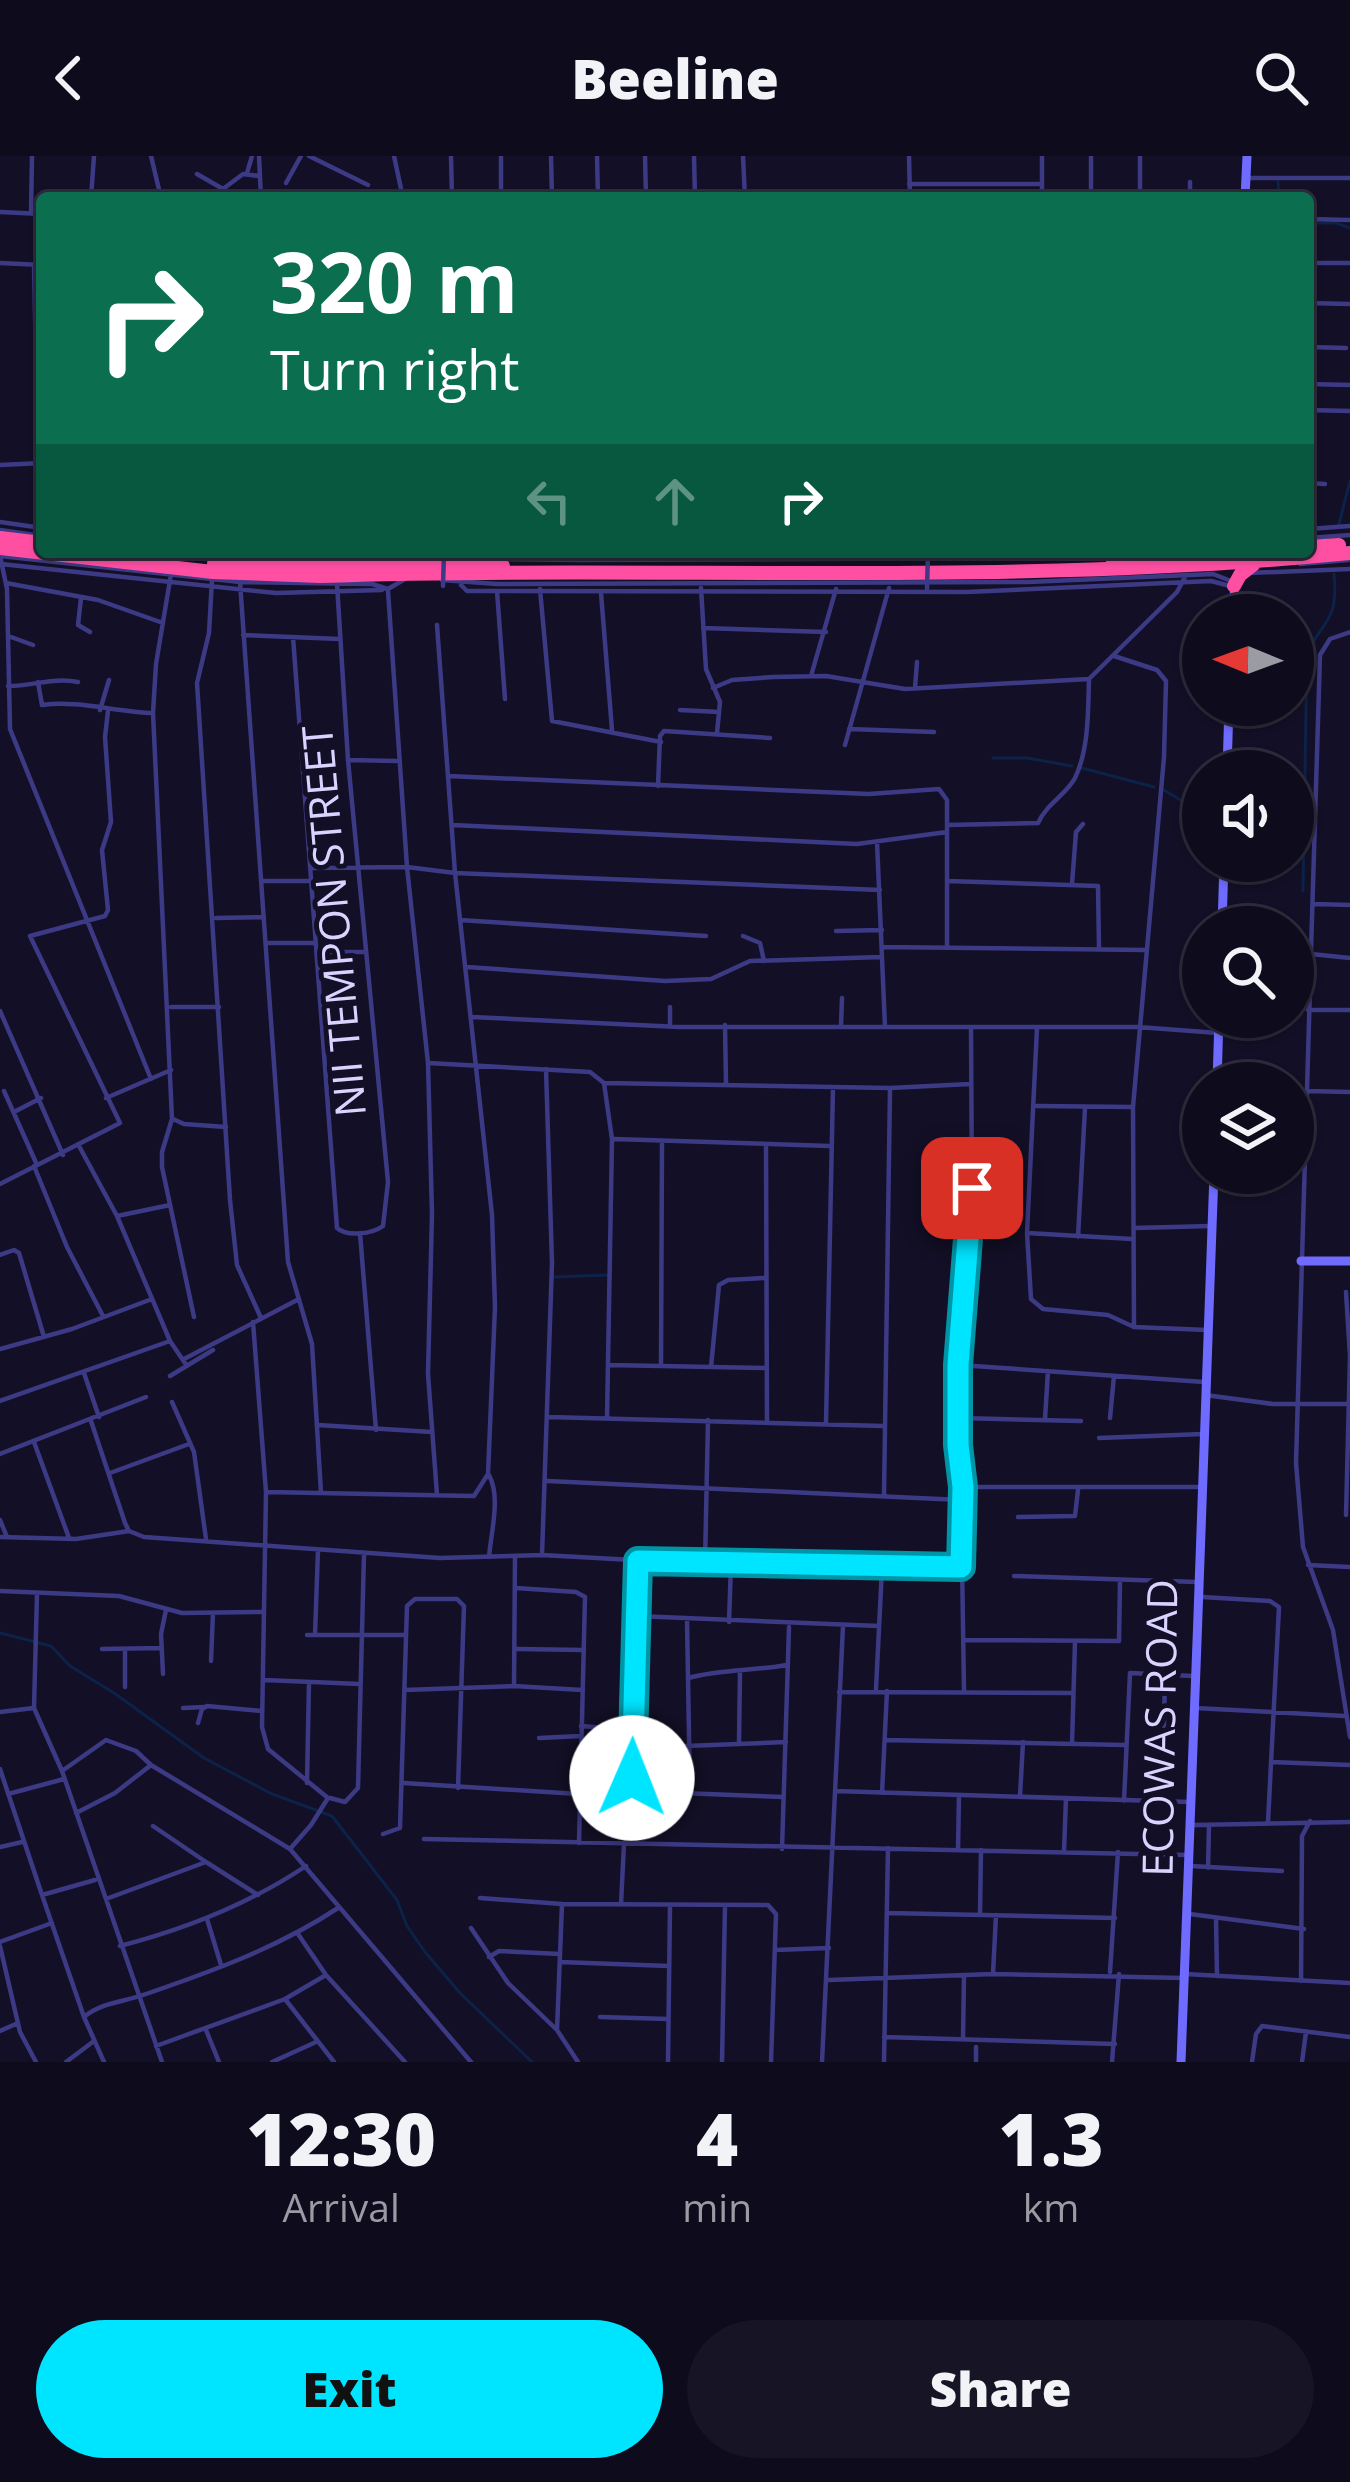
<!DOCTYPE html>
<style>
:root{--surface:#0e0b1c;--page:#171425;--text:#f1f3f6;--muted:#9b9ba3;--line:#2e2b3b;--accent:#00e5ff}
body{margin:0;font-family:"Open Sans",sans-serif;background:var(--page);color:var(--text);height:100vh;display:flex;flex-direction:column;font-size:45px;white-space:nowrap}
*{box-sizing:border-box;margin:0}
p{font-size:39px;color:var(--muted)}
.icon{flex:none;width:66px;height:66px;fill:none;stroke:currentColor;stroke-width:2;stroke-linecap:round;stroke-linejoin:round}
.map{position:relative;height:1906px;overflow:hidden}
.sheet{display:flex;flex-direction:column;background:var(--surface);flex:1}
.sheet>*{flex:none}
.banner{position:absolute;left:36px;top:36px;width:1278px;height:366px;border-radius:12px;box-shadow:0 3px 9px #0004,0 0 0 3px var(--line);background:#0b6e4f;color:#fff;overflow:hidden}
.needle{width:78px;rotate:271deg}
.buttons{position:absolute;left:1182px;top:438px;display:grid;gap:24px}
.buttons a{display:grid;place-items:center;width:132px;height:132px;border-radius:50%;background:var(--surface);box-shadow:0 3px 9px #0004,0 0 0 3px var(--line);font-size:60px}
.pin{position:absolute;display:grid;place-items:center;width:102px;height:102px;color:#fff;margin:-51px;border-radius:24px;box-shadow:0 6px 18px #0006}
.me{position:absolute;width:132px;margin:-66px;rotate:1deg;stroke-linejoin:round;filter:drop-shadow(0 0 9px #0008)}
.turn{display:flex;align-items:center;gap:42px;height:252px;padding:0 36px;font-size:54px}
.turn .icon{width:156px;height:156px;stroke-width:2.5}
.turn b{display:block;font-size:84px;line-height:102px}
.lanes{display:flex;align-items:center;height:114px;padding:0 36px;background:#0003;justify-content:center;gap:60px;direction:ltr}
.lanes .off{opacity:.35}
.eta{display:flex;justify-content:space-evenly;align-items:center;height:204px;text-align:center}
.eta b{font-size:72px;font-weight:800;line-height:84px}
.action{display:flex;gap:24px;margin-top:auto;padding:24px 36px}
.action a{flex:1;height:138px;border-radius:72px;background:var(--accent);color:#111;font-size:48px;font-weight:800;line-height:138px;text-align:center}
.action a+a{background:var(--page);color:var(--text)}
header{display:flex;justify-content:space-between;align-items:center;height:156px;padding:0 36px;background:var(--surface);font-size:54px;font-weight:800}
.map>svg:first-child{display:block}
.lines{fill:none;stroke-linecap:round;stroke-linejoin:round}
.stream{stroke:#0c2248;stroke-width:3}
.street{stroke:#3d3a85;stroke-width:4.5}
.secondary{stroke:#6f6bff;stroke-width:9}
.highway{stroke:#ff4fa3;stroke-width:14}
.street-bridge{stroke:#3d3a85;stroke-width:4.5}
.route-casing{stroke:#0095a6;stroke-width:30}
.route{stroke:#00e5ff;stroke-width:21}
.labels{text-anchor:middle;stroke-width:10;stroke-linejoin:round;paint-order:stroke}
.street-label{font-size:42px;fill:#d9d4ff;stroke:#130f26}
</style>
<header><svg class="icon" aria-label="back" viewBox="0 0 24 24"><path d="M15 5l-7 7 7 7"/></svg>Beeline<svg class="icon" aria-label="search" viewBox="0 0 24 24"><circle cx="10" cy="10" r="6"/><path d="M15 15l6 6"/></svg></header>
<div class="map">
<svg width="1350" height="1906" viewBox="0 0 1350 1906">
<rect width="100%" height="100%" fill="#130f26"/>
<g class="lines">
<!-- stream -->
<path class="stream" d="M1278,26L1279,42
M1308,67H1337L1350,72
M1339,368L1350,325
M993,602H1027L1072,610
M1082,612L1154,631
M1164,634L1203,658
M1303,735L1307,495C1327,462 1338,462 1334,418
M552,1121L609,1119
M0,1477L51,1490L70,1510L114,1537L204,1602L272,1638L332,1660L397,1744L407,1770L425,1796L460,1837L532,1906"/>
<!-- street -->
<path class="street" d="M151,0L161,42
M259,0L261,42
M309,0L368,29
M394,0L403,42
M451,0L452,42
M501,0V42
M551,0L552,42
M597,0L598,42
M645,0L646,42
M694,0L695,42
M743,0L745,42
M909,0L910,42
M1042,0V42
M1091,0V42
M247,17L252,0
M197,18L223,33L243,18L259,20
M1248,22H1350
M1190,26V42
M286,27L301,0
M909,28H1042
M91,42L94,0
M1140,42V0
M0,56L42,58
M31,57L32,0
M1308,63L1350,64
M0,107L42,109
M1308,107H1350
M34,109L38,307
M1308,147L1350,148
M1308,191L1346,192
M1308,228L1350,229
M1308,254L1350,255
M0,309L42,307
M1308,327L1325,328
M0,366L42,372
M1308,373L1350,370
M0,374L42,380
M1308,382L1350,379
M182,396L266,401L581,404L1007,402L1133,396
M578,396H650
M1,408L276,437L382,434
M1300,408L1348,404
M1248,417L1350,413
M171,418L156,508L153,557L172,963L162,996V1011L194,1161
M212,423L209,477L197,527L230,1044L237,1109L261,1162
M442,424L497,428L1028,426L1213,418L1231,425
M240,426L288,1106L312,1188L321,1337
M6,427L98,444L163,467
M461,429L467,435L966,436L1211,425L1230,430
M701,432L706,513L720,546L717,577
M540,433L552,565L661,586
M388,435L407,711L428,907L432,1058L428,1218L437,1339
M497,435L505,543
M601,437L612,574
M81,442L78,469L90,476
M703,472L826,476
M243,479L340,483
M11,481L33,489
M293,481L337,1072C347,1081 372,1078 383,1070L388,1026L348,604L337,428
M1114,500L1157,514L1166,525L1164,601L1133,951L1134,1171
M811,520L836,433
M38,526L42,549C78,544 116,556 153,557
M8,530C34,530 53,521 78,526
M713,532L732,524L773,521L826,520L905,533L1089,523L1177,436L1186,419
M915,532L917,506
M100,554L109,524
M680,554L719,556
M849,573L934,576
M845,589L889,432
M348,604L396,605
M448,620L869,638L939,633L947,644V791
M658,630L660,580L664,575L770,582
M453,669L857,688L947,676
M947,669L1038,667C1048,646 1066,639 1075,622C1089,593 1088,555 1089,523
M877,686L885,871
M310,712L407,711L455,717L880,734
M262,725H310
M947,725L1098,730L1099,793
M1072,728L1076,676L1083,668
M1314,748L1350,749
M216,762L264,761
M460,764L706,780
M836,775L882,774
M743,780L760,787L764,805
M266,787H315
M882,791L1145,794
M1311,795L1320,499L1330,483L1350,476
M317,796H365
M1350,802L1311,798L1296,1307L1303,1391L1333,1474L1350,1581
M467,811L665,825L711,823L750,805L882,801
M171,851H219
M670,851V870
M1308,854H1350
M0,855L63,999
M472,861L679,871H1138L1218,877
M725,869L726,929
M841,870L842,842
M1037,872L1027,1077L1031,1143L1043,1153L1108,1159L1134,1171L1207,1174
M428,907L590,916L604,927L612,983L607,1262
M151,923L10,573L7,433L0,400L240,426L372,428L388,433L405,423
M604,927L890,932L970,928
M4,935L37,1009
M1306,935L1350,936
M106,942L171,914
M1037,950L1133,951
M14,956L41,942
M173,963L184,968L226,971
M614,983L830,990
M79,990L117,1060L170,1185L187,1210
M766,991L767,1265
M34,1010L67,1091L103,1160
M0,1028L120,967L30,780L105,760L108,754L102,694L111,666L105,581L108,555
M117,1060L170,1049
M1134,1072L1211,1070
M360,1077L376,1274
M1027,1077L1132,1083
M1078,1081L1085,952
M0,1099L14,1094L19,1097L44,1181
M1346,1136L1350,1200L1346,1359
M253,1166L266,1336L262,1571L268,1593L328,1642L311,1669L290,1693
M0,1193L72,1173L152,1143
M184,1203L299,1143
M609,1209L765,1212
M661,1209L662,986
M959,1209L1204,1226
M711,1211L719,1129L728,1124L764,1122
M84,1217L99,1261
M170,1220L213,1194
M1205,1239L1273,1248H1350
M0,1245L170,1185
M172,1246L194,1296L206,1383
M548,1261L883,1270
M960,1262L1081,1265
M1110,1262L1114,1220
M1045,1263L1048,1215
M91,1265L125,1367L129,1375L144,1381L440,1402L542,1399L705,1408L961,1411
M826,1267L833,931
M318,1269L432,1276
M1099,1282L1203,1278
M34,1286L69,1382
M0,1298L146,1241
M110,1317L189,1288
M547,1325L961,1344
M963,1331H1200
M266,1336L474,1340L488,1318L495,1151L492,1059L455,717L437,469
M884,1340L890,932
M1018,1361L1075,1360L1078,1334
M0,1364L7,1381
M0,1381L76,1383L129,1375
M542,1399L552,1107L546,913
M489,1401C491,1376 501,1341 489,1319
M638,1405C637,1445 623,1603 636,1629L657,1636L783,1641
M705,1408L708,1264
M1308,1409L1350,1411
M1014,1420L1197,1426
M516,1432L576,1436L585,1441L579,1687
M0,1435L119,1440L182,1457L264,1456
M37,1438L34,1552L62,1615L162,1906
M1202,1441L1270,1445L1279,1451L1268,1666
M636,1460L879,1470
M687,1463L690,1637
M729,1466L731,1408
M307,1479H406
M315,1479L318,1394
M964,1484L1119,1485L1120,1425
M102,1493L161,1492
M517,1493L584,1494
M211,1505L213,1457
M163,1518L161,1478L166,1454
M688,1522C722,1513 753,1515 787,1509
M264,1524L360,1528
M514,1530L515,1401
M125,1531V1494
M876,1533L882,1412
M405,1534L514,1530L582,1534
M964,1535L959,1209L972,1049L971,872
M839,1536L1073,1537
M183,1552L204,1551
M1195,1552L1345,1560
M0,1556L34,1552
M198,1567L202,1553L207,1550L261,1555
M581,1570L632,1574
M1164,1570L1165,1520
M539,1582L581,1580
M885,1584L1124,1589
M739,1587L740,1515
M1072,1588L1075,1486
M686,1590L786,1586
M1271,1606L1350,1609
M0,1613L42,1739
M62,1615L106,1584L136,1595L151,1609L290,1693L471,1906
M307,1627L309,1526
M404,1627L578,1638
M835,1635L1189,1646
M882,1637L887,1535
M8,1638L64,1623
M1020,1640L1023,1586
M330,1642L345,1646L358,1632L364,1398
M580,1643L626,1644
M1124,1645L1130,1517L1193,1520
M76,1657L115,1637L151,1609
M1194,1669L1350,1666
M153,1670L206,1706
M383,1678L400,1672L407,1450L415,1443H457L464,1450L458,1632
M424,1683L1187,1699
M0,1691L22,1686
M782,1693L789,1471
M958,1694L959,1639
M1064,1695L1066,1642
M1191,1710L1282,1715
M1208,1712L1209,1670
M95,1724L42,1739L84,1861L104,1906
M480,1742L562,1748L768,1749L776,1758L771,1906
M106,1743L206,1706L258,1739
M621,1748L624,1688
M887,1757L1115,1762
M980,1758L981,1694
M1190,1758L1304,1773
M1216,1762L1217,1820
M207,1763L221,1809
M471,1772L508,1827L557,1874L578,1906
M298,1778L326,1819L405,1906
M0,1786L52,1767
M0,1790L20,1876L36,1906
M120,1790C186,1773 249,1748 306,1710
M775,1794L829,1792
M489,1801L499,1795L560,1798
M560,1806L669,1810
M1110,1816L1118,1696
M993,1818L996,1759
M1185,1818L1350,1827
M829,1824L993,1818L1183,1822
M1301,1825L1302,1680L1310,1665
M285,1843L334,1906
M84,1861C102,1846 124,1846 146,1838C213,1815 279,1791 338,1752
M600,1861L668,1863
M206,1874L219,1906
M557,1874L562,1748
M0,1875L18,1867
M884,1881L1115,1888
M963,1883L964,1819
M156,1890L285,1843L326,1819
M66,1906L94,1885
M272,1906L316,1886
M668,1906L670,1750
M722,1906L725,1750
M822,1906L843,1470
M884,1906L888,1692
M976,1906V1891
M1112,1906L1119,1818
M1252,1906L1256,1878L1262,1870L1350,1881
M1302,1906L1306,1876"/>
<!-- secondary -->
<path class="secondary" d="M1245,42L1247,0
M1233,459L1235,425
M1227,615L1229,549
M1222,771L1224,705
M1217,927L1219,861
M1301,1105H1350
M1181,1906C1194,1610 1202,1313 1214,1017"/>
<!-- highway -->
<path class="highway" d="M0,382L42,387
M1308,391L1339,389
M0,392L213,416L320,420C663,409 1007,431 1350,397
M1113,405L1231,396
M214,407L503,410
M1234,430L1240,419L1254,408"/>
<!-- street-bridge -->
<path class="street-bridge" d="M443,430L444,396
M927,433L928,396"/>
</g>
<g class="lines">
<!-- route casing -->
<g class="route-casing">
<path id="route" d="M632,1622L638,1405L961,1411L963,1331L958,1289V1209L972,1032"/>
</g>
<!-- route -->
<use href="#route" class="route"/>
</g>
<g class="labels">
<!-- street labels -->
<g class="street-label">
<text transform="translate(334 765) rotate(-95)" y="15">NII TEMPON STREET</text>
<text transform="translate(1160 1572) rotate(-89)" y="15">ECOWAS ROAD</text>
</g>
</g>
</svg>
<div class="buttons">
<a><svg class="needle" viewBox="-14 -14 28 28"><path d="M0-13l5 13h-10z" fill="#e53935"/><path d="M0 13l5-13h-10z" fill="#9b9ba3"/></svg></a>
<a><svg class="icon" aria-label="sound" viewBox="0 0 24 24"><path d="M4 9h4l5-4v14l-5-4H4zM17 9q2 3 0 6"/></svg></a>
<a><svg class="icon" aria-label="search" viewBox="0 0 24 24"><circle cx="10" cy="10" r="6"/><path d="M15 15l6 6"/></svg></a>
<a><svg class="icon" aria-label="layers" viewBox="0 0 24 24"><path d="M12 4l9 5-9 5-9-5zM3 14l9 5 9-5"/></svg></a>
</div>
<div class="pin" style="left:972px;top:1032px;background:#d93025"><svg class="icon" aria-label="arrive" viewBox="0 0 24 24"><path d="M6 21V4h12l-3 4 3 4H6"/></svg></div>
<svg class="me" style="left:632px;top:1622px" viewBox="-20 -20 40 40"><circle r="19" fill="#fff"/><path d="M0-13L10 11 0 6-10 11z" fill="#00e5ff"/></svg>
<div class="banner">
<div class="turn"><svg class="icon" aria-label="right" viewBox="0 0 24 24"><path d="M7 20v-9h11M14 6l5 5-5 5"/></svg><div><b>320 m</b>Turn right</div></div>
<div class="lanes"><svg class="icon off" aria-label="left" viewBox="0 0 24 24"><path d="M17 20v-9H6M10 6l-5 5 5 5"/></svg><svg class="icon off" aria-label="ahead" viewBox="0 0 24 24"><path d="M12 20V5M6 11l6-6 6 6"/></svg><svg class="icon" aria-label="right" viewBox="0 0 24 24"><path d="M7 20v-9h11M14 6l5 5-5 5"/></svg></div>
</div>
</div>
<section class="sheet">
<div class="eta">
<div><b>12:30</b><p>Arrival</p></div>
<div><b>4</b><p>min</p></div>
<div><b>1.3</b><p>km</p></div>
</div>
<div class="action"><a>Exit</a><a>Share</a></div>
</section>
